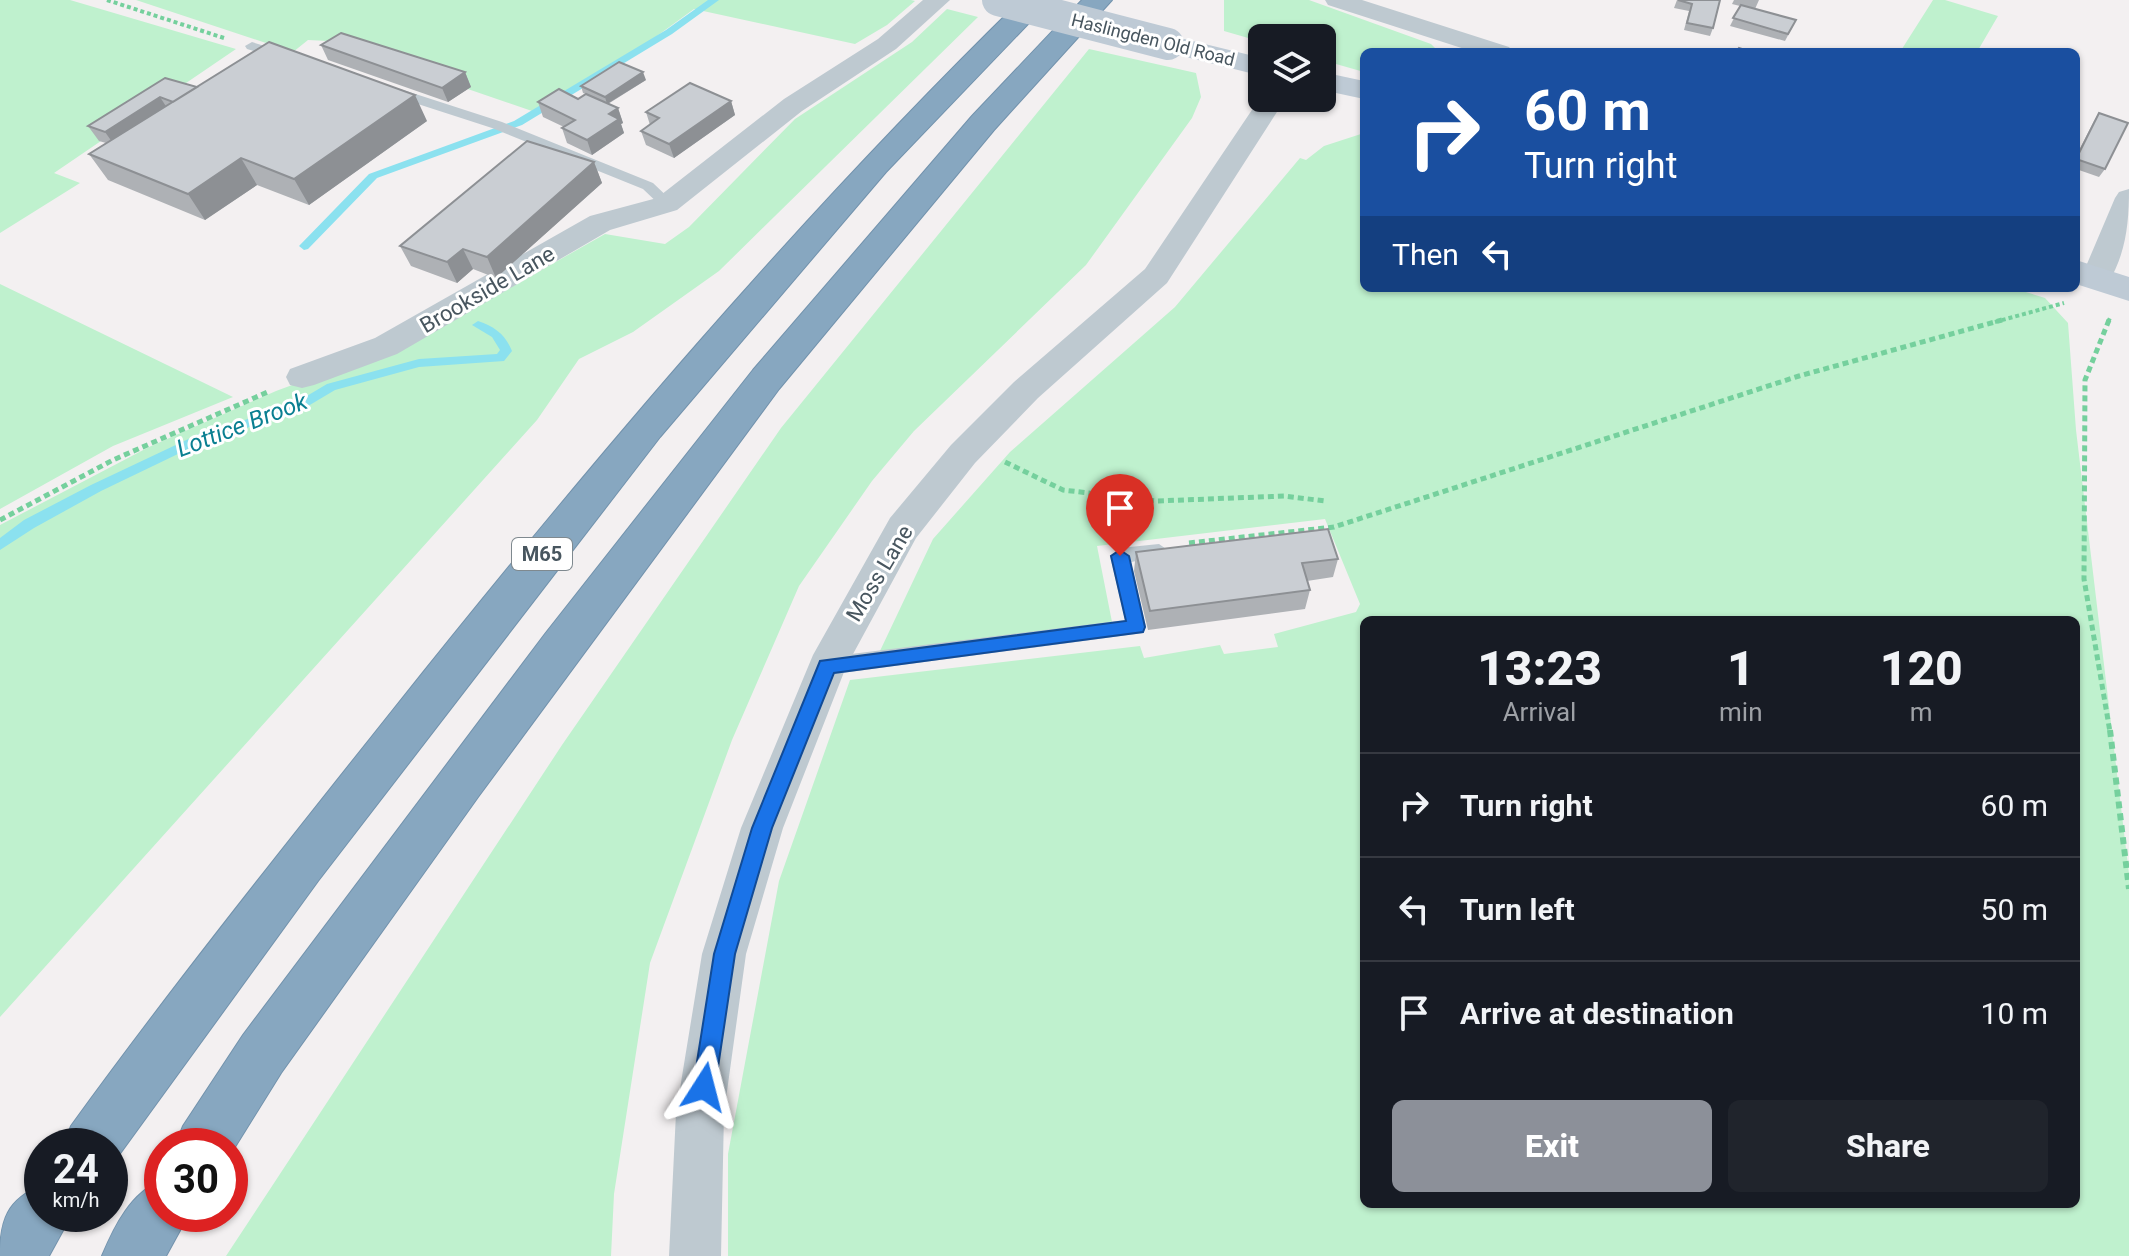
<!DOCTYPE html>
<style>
:root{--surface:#171b24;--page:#20242c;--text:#f1f3f6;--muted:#9ea1a6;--line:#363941;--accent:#8c9099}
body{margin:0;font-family:Roboto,sans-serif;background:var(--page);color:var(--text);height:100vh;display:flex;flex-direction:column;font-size:30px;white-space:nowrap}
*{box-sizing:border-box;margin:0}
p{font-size:26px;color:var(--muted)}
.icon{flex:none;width:44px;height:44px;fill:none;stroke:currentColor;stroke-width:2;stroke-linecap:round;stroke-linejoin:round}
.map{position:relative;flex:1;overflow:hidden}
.panel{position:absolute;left:1360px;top:616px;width:720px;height:592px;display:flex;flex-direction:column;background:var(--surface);border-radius:12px;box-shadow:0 2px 6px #0004}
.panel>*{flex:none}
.top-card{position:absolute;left:1360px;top:48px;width:720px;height:244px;border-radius:12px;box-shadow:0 2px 6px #0004;background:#1a4fa0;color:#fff;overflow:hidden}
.controls{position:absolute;left:1248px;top:24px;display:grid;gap:16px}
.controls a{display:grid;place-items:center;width:88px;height:88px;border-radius:12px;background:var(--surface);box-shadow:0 2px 6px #0004;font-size:40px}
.speed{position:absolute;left:24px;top:1128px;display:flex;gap:16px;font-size:40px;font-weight:700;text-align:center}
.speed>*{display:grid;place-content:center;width:104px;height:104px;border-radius:50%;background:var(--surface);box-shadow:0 2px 6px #0004;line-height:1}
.speed small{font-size:20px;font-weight:400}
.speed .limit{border:12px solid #d22;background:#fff;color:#111}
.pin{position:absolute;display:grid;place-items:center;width:68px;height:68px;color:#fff;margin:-82px -34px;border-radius:50% 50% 50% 0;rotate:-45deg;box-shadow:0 0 8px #0007}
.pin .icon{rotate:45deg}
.me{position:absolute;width:88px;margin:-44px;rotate:9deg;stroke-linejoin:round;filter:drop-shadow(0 0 6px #0008)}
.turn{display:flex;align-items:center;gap:28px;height:168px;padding:0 32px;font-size:36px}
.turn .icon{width:104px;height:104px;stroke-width:2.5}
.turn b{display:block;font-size:56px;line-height:68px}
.then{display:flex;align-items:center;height:76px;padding:0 32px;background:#0003;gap:16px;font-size:30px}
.eta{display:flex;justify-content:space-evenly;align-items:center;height:136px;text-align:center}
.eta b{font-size:48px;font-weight:800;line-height:56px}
.action{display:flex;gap:16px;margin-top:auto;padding:16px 32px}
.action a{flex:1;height:92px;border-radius:12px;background:var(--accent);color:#fff;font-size:32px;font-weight:800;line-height:92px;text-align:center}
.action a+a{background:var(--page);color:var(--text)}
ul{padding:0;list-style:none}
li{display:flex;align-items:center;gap:24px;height:104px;padding:0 32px;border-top:2px solid var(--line)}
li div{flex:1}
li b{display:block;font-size:30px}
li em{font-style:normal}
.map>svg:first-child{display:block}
.green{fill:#bff1ce;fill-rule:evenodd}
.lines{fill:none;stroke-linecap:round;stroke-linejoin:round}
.stream{fill:#8be1ef;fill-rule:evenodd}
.highway-casing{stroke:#7292ac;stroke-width:2}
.path-far2{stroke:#75d09d;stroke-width:4;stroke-dasharray:4 3;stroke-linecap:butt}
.path-far1{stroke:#75d09d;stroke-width:5;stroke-dasharray:6 4;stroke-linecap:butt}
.path{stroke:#75d09d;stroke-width:6;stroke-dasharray:7 5;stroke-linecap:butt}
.lane{fill:#bec9d0;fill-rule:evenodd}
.street{fill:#bec9d0;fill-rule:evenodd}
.secondary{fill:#becad5;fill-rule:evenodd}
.highway{fill:#87a7c0;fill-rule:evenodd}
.secondary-bridge{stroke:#becad5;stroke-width:32}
.wall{fill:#aeb1b5}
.shaded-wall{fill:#8d9094}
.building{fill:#caced3;stroke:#8d9094;stroke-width:2}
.route{fill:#1a73e8;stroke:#114b97;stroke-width:2}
.labels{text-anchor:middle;stroke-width:6;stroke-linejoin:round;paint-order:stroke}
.far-street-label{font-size:18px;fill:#48565f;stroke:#fff}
.shield{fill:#fff;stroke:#7f898f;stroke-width:2}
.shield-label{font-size:20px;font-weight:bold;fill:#48565f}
.street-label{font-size:22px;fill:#48565f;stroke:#fff}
.water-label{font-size:24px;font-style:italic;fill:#0a7f91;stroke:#fff}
</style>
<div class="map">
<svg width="2129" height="1256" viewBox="0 0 2129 1256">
<rect width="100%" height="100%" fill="#f3f0f1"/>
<!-- green -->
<path class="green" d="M0,0H70L236,49L54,173L80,183L0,233Z
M136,0H911L915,1L887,25L855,44L694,9L650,41L532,111L328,41L308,40L293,52Z
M1224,0H1309L1431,44L1439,52H1364V72L1322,60V38H1262V42L1224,31Z
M1933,0H1945L1998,16L1977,52H1900Z
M947,9L978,17L719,271L633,332L579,359L537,420L0,1017V525L149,447L276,391L425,336L605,234L665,244L689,227L795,119L912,42Z
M1089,49L1196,73L1201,97L1192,118L1086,265L914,431L872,481L799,586L732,740L650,963L614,1194L611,1256H226L562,745L781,428Z
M1364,133V288H2013L2045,298L2068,323L2076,430L2129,874V1256H728V1154L779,881L850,680L1140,646L1144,658L1220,645L1224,654L1278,647L1274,634L1356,612L1360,604L1325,519L1097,546L1112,622L879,653L933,539L1010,452L1175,307L1300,158L1306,160L1324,146ZM1364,620H2076V1204H1364Z
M0,284L233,397L113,446L0,509Z"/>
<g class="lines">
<!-- stream -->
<path class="stream" d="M708,0H719L672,34L522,125L377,178L308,249L304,250L299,246L369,174L514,121L666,30Z
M478,321C495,327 505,334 512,351L504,361L419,367L335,390L298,412L207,440L101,491L34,528L0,550V538L24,520L91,485L199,434L290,406L327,384L419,359L497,354L500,350L492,337L472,325Z"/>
<!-- highway casing -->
<g class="highway-casing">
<path id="highway" d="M1021,0H1051L886,172L660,437L318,881L111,1166L110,1146H63L71,1126C174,984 284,847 393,710C591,462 794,222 1021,0Z
M1082,0H1112L994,130L779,389L478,797L281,1073L230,1155V1146H175L183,1126L243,1035L545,634L753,370L972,116Z
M162,1180V1214H189L166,1256H102C115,1225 131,1193 162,1180Z
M42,1185V1214H72L49,1256H0C0,1220 7,1200 42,1185Z"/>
</g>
<!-- path-far2 -->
<path class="path-far2" d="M107,0L224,38
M1995,322L2064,303
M2108,322L2110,318"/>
<!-- path-far1 -->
<path class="path-far1" d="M2109,320L2085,380L2084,579L2110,732
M1005,462L1063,490L1157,501L1284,496L1325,501
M0,520L113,460L270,391
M1189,543L1334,527L1799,376L2002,320"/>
<!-- path -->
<path class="path" d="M2110,730L2129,889"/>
<!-- lane -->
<path class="lane" d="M252,42L290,54L292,57L285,61L247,49L245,46Z
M387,88H397L502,122L653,183L675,204L672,207H662L643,189L492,128L387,94Z
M1159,544L1169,551L1166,556L1131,562L1146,627L1143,633L827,675L820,672L817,666L820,660L827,657L1125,620L1110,556L1120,548Z"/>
<!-- street -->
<path class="street" d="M923,0H950L896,49L802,111L677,210L610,230L397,354L314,385L302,388L290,385L286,377L290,369L375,338L590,216L657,198L784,99L878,39Z
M1325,0H1362L1509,47L1513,52H1474L1328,5Z
M1262,95V98H1286L1167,283L1038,398L975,463L916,538L846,667L783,828L746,954L724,1113L721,1256H669L676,1113L702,954L741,828L813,655L890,518L951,445L1014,382L1145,269Z
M2129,189C2129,224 2126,254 2107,285L2096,288L2085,285L2081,278L2115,198L2119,192Z"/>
<!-- secondary -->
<path class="secondary" d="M1168,35L1262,58V76L1158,50L1153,44L1158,38Z
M1322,72L1364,81V99L1322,90Z
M2076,260L2129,277V301L2076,284Z"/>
<!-- highway -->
<use href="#highway" class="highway"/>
<!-- secondary-bridge -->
<path class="secondary-bridge" d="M998,0L1168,44"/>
</g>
<!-- wall -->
<path class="wall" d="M1677,0H1720L1713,28L1710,36L1684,30L1689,11L1674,8Z
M1734,0H1759L1755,9L1796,20L1785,41L1730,26L1740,6L1732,4Z
M321,45L465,72L471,87L448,102L328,60Z
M165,78L197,87L427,121L309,205L257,185L205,220L108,180L89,154L106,143L99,141L88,126Z
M646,80L608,104L618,108L623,123L621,124L624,133L592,155L567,143L562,128L564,127L543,117L538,102L578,99L586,94L583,93L581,86Z
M731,101L735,115L674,158L646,145L641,131L650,125L646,112Z
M2099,113L2105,169L2099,177L2076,169V156L2094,121Z
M594,162L602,183L496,278L473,269L457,283L411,266L400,246Z
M1136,552L1338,559L1333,577L1307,581L1310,590L1305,609L1148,630L1134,571Z"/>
<!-- shaded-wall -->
<path class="shaded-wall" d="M465,72L471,87L448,102L442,88Z
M643,72L646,80L607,104L605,97Z
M415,95L427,121L309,205L294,179Z
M160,97L169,111L115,146L105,132Z
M731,101L735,115L674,158L669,144Z
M618,108L623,123L621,124L624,133L592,155L587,140L609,114Z
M241,158L257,185L205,220L188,194Z
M594,162L602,183L496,278L487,257Z
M463,249L473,269L457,283L447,262Z"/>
<!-- building -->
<path class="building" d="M1678,0H1720L1713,28L1687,23L1692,4Z
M1741,5L1796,20L1788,34L1733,18Z
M341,33L465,72L442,88L321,45Z
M269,42L415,95L294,179L241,158L188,194L89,154Z
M1739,48L1751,52H1736Z
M619,62L643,72L605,97L581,86Z
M165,78L197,87L173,102L160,97L105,132L88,126Z
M690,83L731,101L669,144L641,131L659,118L646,112Z
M559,89L578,99L586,94L618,108L609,114L619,119L587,140L562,128L575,120L538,102Z
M2099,113L2128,123L2105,169L2076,159Z
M527,141L594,162L487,257L463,249L447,262L400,246Z
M1328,529L1338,559L1302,563L1310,590L1150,611L1136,552Z"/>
<!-- route -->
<path class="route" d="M1120,550L1129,556L1145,627L1143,632L834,673L772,828L735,954L715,1087L712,1095L704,1098L696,1095L693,1087L714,954L752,828L820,661L1126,621L1111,556Z"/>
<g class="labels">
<!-- far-street labels -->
<g class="far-street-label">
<text transform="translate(1153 40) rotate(14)" y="6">Haslingden Old Road</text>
</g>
<!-- shield labels -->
<rect class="shield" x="512" y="538" width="60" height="32" rx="6"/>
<g class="shield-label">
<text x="542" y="561">M65</text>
</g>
<!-- street labels -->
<g class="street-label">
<text transform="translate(487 289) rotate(-30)" y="8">Brookside Lane</text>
<text transform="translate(879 573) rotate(-59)" y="8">Moss Lane</text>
</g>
<!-- water labels -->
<g class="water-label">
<text transform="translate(242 425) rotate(-21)" y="8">Lottice Brook</text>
</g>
</g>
</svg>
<div class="controls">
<a><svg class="icon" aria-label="layers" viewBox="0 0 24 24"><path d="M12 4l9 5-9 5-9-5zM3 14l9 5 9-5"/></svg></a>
</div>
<div class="speed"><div>24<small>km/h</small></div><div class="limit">30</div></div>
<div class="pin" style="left:1120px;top:556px;background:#d93025"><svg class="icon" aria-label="arrive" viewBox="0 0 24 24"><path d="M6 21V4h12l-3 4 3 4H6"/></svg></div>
<svg class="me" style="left:704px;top:1087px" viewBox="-20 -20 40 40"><path d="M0-17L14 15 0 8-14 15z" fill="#1a73e8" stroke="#fff" stroke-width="4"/></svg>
<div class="top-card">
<div class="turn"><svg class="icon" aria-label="right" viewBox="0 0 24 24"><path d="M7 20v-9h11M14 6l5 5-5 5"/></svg><div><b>60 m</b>Turn right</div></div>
<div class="then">Then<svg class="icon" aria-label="left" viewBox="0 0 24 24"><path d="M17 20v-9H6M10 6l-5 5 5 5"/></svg></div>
</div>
<section class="panel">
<div class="eta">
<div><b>13:23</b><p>Arrival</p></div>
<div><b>1</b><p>min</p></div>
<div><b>120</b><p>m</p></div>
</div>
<ul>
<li><svg class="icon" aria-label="right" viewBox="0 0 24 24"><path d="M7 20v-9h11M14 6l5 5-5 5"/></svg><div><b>Turn right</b></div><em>60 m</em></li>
<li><svg class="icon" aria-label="left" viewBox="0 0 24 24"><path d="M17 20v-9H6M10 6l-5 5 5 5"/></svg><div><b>Turn left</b></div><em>50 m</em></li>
<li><svg class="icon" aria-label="arrive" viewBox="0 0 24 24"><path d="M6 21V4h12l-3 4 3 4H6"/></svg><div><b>Arrive at destination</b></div><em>10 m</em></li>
</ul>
<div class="action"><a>Exit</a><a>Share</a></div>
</section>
</div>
